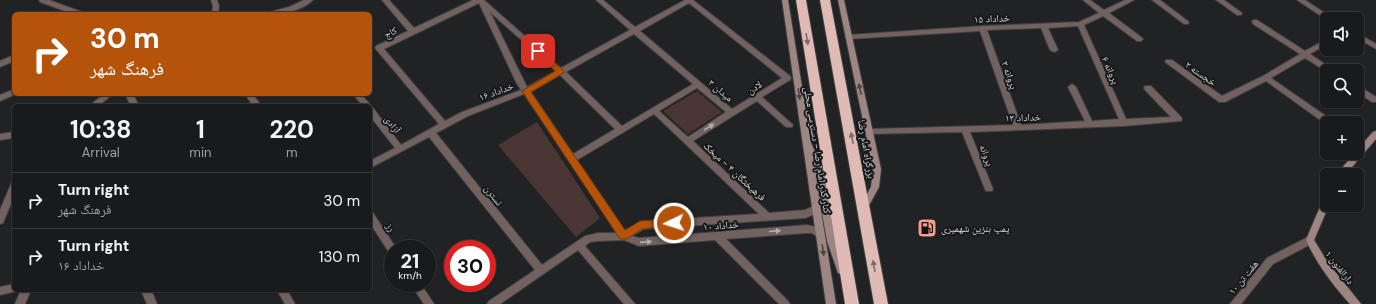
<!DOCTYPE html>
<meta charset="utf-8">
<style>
:root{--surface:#191a1b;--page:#262728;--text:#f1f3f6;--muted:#9fa1a3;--line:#37383a}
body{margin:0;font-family:"DM Sans","Noto Naskh Arabic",sans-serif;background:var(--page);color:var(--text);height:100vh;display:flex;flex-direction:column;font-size:15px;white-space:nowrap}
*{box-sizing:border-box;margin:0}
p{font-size:13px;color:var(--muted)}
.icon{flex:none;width:22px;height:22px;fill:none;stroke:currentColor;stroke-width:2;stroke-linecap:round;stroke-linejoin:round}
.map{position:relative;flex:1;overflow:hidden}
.panel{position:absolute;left:12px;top:104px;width:360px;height:188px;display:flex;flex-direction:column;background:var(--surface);border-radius:6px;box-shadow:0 1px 3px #0004,0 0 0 1px var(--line)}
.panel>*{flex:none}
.top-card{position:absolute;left:12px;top:12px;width:360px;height:84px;border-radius:6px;box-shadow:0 1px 3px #0004,0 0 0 1px var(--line);background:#b45309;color:#fff;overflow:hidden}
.tools{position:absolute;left:1320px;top:12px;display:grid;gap:8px}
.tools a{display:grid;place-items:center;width:44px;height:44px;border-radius:6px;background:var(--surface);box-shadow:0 1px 3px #0004,0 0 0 1px var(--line);font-size:20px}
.speed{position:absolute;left:384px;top:240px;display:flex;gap:8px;font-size:20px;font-weight:700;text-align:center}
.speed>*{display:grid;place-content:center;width:52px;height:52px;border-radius:50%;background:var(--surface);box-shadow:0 1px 3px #0004,0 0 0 1px var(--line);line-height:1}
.speed small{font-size:10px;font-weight:400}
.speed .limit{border:6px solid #d22;background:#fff;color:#111}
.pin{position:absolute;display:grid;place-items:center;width:34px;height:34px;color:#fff;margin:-17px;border-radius:8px;box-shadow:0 2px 6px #0006}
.me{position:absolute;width:44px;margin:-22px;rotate:266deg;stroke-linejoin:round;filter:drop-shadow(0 0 3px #0008)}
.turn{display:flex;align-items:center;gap:14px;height:84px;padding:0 12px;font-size:18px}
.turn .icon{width:52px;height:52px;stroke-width:2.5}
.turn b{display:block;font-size:28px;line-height:34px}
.eta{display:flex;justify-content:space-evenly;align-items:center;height:68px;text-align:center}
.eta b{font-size:24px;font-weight:700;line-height:28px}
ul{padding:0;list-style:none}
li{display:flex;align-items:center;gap:12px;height:56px;padding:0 12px;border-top:1px solid var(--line)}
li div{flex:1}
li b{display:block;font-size:15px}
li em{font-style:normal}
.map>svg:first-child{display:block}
.green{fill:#493633}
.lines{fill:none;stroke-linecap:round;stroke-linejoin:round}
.street-casing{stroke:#3e3f41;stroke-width:2}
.secondary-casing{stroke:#3e3f41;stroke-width:2}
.highway-casing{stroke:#3e3f41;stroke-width:2}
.street{fill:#71625f;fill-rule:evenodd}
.secondary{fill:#9d8682;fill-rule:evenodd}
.highway{fill:#e0bbb5;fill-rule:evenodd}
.oneway{fill:#7c6a68}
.oneway2{fill:#4d4544}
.oneway3{fill:#b2adad}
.route{fill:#b45309;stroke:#753606}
.labels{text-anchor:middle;stroke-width:4;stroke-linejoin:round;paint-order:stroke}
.street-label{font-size:10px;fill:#d5d6d7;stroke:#18191b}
.poi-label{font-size:10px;fill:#d5d6d7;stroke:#18191b;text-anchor:start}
</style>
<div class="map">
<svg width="1376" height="304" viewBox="0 0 1376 304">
<rect width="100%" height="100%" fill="#212224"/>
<!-- green -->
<path class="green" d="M697,91L722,112L688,134L663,111Z
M537,122L600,218L576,237L498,145Z"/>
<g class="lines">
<!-- street casing -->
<g class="street-casing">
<path id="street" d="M39,0H49L82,12L83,14H73L40,2Z
M211,0H217L219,6L218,14H212L213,6Z
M304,0H313C302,11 283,14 269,14L270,12L289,7Z
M382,0H389L414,28L473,0H484L561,68L630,30L596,0H603L635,27L685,0H693L790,76L791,78L790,80L762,97L793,125L792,127H786L757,101L693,141L769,213L805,210L816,205L819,206L820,208L815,214L805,218L644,229L632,236L639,238L807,225C814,226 821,228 824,235L823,238L820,239L812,233H807L726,239L788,301L790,304H779L715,240L639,246L624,240L598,241L590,242L585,246L635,304H624L578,250L500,304H487L489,301L535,270L429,137L370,168V161L395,148L370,116V106H363L353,94H361L371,106L370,107L373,108L401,145L439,124L375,48L376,46L408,31ZM479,3L516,82L521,90L462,112L445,121L384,49ZM689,3L782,78L732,109L640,31ZM490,12L556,71L527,87ZM634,34L693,84L622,126L566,72ZM560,75L615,129L573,154L531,92ZM697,88L726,112L688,137L659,111ZM524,94L617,233H598L585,236L542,265L436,133L468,116ZM654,114L759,214L643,221L625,231L577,160Z
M1083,0H1090L1104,10L1125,0H1134L1109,13L1141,37L1143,39L1141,41H1137L1103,16L1084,25L1126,119L1171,117L1145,90L1144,88L1145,86H1151L1181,117L1182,119L1181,121L1124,126L970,132L993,189L992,191H986L985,189L962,132L867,134L866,132L867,130L870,129L1013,125L980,31L849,39L845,37L847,35L983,26L1079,22L1099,13ZM1078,26L1119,119L1092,121L1076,87L1072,84L1068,87L1085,121L1021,125L987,30L1041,28L1050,50L1054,52L1058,50L1048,28Z
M1152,0H1160L1189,22L1188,24H1184Z
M1216,0H1224L1242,13L1241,15H1237Z
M1297,0H1305L1334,19L1327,20Z
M1253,20H1257L1305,51L1327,39V44L1310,54L1335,71L1327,72L1305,58L1271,78L1333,121L1334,123H1327V125L1266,81L1225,102H1219L1165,62L1166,60H1172L1222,96L1263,76L1300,54L1253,24L1252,22Z
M1357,33L1376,44V49L1357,38Z
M14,55V61L0,67V61Z
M1357,85L1376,97V102H1372L1357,92Z
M14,89V94H16L0,101V95Z
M104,94H113L98,106H89Z
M125,94H133L139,106H131Z
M245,94H253L261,106H253Z
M14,132V138L0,140V134Z
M14,183V196L3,223L0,224V210L11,184Z
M370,212L373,213L396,248L393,249V255L390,254L370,223Z
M1310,236L1313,237L1314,240L1313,243L1273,264L1241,304H1230L1267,258Z
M410,283H420L434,304H424Z
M14,284V290L17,291L0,295V287Z
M21,290H31L25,304H15Z
M141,290H151L157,304H147Z
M277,290H287L295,304H285Z"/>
</g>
<!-- secondary casing -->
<g class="secondary-casing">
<path id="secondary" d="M782,0H788L811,143L823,169L835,241L846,270L844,273L841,274L838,273L827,241L814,168L836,304H826Z
M838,0H844L881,169L879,187L867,209L864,210L861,209L860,207L871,187L873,169Z
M1376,131V139L1345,175H1336L1355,153H1357V150L1373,132Z
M1327,197V205H1329L1314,240L1328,263L1361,304H1350C1332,284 1317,264 1306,240L1323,200L1324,198Z"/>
</g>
<!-- highway casing -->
<g class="highway-casing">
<path id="highway" d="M796,0H806L859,304H845Z
M820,0H830L888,304H874Z"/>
</g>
<!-- street -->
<use href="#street" class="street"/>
<!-- secondary -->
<use href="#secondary" class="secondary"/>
<!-- highway -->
<use href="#highway" class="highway"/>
</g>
<!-- one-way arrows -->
<defs><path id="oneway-solid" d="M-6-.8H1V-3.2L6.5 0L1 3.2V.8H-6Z"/></defs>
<g class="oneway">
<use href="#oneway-solid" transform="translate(807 39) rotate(81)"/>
<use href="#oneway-solid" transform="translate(852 138) rotate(-101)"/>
<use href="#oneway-solid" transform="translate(874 266) rotate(-100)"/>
</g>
<g class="oneway2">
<use href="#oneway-solid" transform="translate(860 89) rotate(-102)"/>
<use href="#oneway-solid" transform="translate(799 94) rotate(82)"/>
<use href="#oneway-solid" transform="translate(823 250) rotate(81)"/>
</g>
<g class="oneway3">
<use href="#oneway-solid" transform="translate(709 127) rotate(-32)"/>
<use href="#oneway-solid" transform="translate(775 231) rotate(-5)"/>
<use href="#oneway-solid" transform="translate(646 242) rotate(-4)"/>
</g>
<!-- route -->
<path class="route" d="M538,48L565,72L531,92L625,230L640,221L674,219L679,223L677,226L642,229L627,239H620L522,91L555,71L535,53V49Z"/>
<!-- icons -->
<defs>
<g id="fuel-square" transform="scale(1)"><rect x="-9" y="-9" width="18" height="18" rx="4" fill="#f59d8f" stroke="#18191b"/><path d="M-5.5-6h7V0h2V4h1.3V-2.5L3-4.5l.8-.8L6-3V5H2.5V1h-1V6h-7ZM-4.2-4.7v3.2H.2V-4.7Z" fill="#111"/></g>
</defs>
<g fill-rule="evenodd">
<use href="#fuel-square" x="927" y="228"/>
</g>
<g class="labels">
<!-- street labels -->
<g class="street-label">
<text transform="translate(992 18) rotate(-3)" y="4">خداداد ۱۵</text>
<text transform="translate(390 32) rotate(-26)" y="4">کاج</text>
<text transform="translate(1111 70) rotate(66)" y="4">پروانه ۶</text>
<text transform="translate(1201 73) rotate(35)" y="4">خجسته ۲</text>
<text transform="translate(1010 75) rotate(71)" y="4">پروانه ۲</text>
<text transform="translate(754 87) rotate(-32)" y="4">لادن</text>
<text transform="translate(721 90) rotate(40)" y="4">میدان ۳</text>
<text transform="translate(496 91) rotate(-20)" y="4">خداداد ۱۶</text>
<text transform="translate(1023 117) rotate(-2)" y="4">خداداد ۱۳</text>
<text transform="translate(393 124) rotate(52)" y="4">آزادی</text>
<text transform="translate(867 149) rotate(80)" y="4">بزرگراه امام رضا</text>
<text transform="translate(818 150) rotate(81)" y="4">کنار گذر امام رضا - دسترسی محلی</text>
<text transform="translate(987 155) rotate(69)" y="4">پروانه</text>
<text transform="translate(735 171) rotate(43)" y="4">فرهیختگان ۴ - میخک</text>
<text transform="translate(494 195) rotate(52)" y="4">نسترن</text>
<text transform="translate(721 225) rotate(-5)" y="4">خداداد ۱۰</text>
<text transform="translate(391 227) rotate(56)" y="4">رز</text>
<text transform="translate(1340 267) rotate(52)" y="4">دارالفنون ۱</text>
<text transform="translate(1243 277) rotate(-51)" y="4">هفت تن ۱۰</text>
</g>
<!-- poi labels -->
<g class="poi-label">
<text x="941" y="232">پمپ بنزین شهمیری</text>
</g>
</g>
</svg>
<div class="tools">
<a><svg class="icon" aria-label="sound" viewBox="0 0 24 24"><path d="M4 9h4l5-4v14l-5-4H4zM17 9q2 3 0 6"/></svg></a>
<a><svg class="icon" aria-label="search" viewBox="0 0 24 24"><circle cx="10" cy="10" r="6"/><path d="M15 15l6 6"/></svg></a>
<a>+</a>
<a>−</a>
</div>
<div class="speed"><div>21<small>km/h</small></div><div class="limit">30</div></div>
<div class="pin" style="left:538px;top:51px;background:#d93025"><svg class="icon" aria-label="arrive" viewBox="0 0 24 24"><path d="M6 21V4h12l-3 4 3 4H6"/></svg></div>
<svg class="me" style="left:674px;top:223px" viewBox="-20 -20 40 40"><circle r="17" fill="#b45309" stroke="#fff" stroke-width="3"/><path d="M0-11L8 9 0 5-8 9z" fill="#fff"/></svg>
<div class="top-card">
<div class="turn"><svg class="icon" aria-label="right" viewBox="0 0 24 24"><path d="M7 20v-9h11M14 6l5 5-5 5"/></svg><div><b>30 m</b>فرهنگ شهر</div></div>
</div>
<section class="panel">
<div class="eta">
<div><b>10:38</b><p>Arrival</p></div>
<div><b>1</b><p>min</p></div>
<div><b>220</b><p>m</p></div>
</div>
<ul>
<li><svg class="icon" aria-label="right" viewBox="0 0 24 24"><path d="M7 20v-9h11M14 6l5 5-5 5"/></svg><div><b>Turn right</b><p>فرهنگ شهر</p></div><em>30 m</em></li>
<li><svg class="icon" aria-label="right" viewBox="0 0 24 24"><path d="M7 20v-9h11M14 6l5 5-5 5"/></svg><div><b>Turn right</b><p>خداداد ۱۶</p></div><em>130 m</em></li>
</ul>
</section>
</div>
